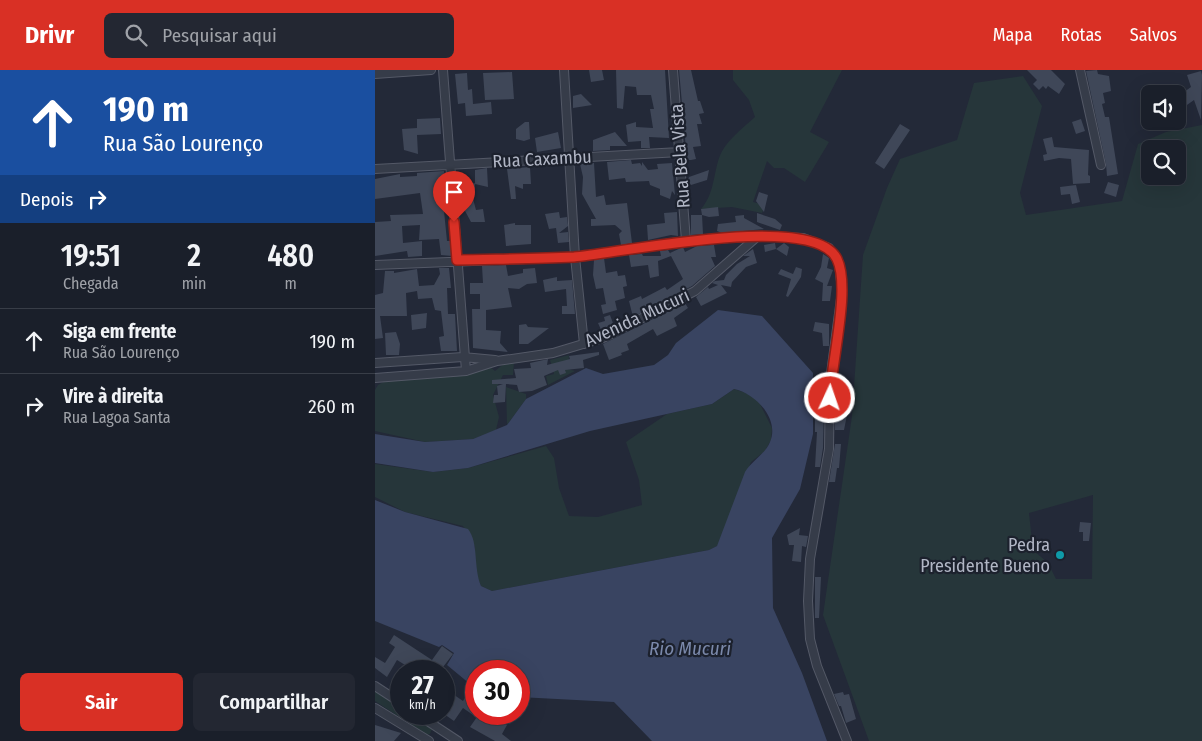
<!DOCTYPE html>
<html lang="pt">
<meta charset="utf-8">
<style>
:root{--surface:#1a1f2a;--page:#232732;--text:#f1f3f6;--muted:#9fa2a8;--line:#383d47;--accent:#d93025}
body{margin:0;font-family:"Fira Sans Condensed",sans-serif;background:var(--page);color:var(--text);height:100vh;display:flex;flex-direction:column;font-size:19px;white-space:nowrap}
*{box-sizing:border-box;margin:0}
p{font-size:16px;color:var(--muted)}
.icon{flex:none;width:28px;height:28px;fill:none;stroke:currentColor;stroke-width:2;stroke-linecap:round;stroke-linejoin:round}
.map{position:relative;flex:1;overflow:hidden}
.sheet{display:flex;flex-direction:column;background:var(--surface);width:375px}
.sheet>*{flex:none}
.guide{background:#1a4fa0;color:#fff;overflow:hidden}
.fabs{position:absolute;left:766px;top:15px;display:grid;gap:10px}
.fabs a{display:grid;place-items:center;width:45px;height:45px;border-radius:8px;background:var(--surface);box-shadow:0 5px 20px #0002,0 0 0 1px var(--line);font-size:25px}
.speed{position:absolute;left:15px;top:590px;display:flex;gap:10px;font-size:25px;font-weight:700;text-align:center}
.speed>*{display:grid;place-content:center;width:65px;height:65px;border-radius:50%;background:var(--surface);box-shadow:0 5px 20px #0002,0 0 0 1px var(--line);line-height:1}
.speed small{font-size:12px;font-weight:400}
.speed .limit{border:8px solid #d22;background:#fff;color:#111}
.pin{position:absolute;display:grid;place-items:center;width:42px;height:42px;color:#fff;margin:-51px -21px;border-radius:50% 50% 50% 0;rotate:-45deg;box-shadow:0 0 5px #0007}
.pin .icon{rotate:45deg}
.me{position:absolute;width:55px;margin:-28px;rotate:3deg;stroke-linejoin:round;filter:drop-shadow(0 0 4px #0008)}
.turn{display:flex;align-items:center;gap:18px;height:105px;padding:0 20px;font-size:22px}
.turn .icon{width:65px;height:65px;stroke-width:2.5}
.turn b{display:block;font-size:35px;line-height:42px}
.then{display:flex;align-items:center;height:48px;padding:0 20px;background:#0003;gap:10px;font-size:19px}
.eta{display:flex;justify-content:space-evenly;align-items:center;height:85px;text-align:center}
.eta b{font-size:30px;font-weight:600;line-height:35px}
.cta{display:flex;gap:10px;margin-top:auto;padding:10px 20px}
.cta a{flex:1;height:58px;border-radius:8px;background:var(--accent);color:#fff;font-size:20px;font-weight:600;line-height:58px;text-align:center}
.cta a+a{background:var(--page);color:var(--text)}
ul{padding:0;list-style:none}
li{display:flex;align-items:center;gap:15px;height:65px;padding:0 20px;border-top:1px solid var(--line)}
li div{flex:1}
li b{display:block;font-size:19px}
li em{font-style:normal}
header{display:flex;align-items:center;gap:30px;box-sizing:border-box;height:70px;padding:0 25px;background:var(--accent);color:#fff}
header strong{font-size:24px}
nav{display:flex;gap:28px;margin-inline-start:auto;font-size:18px}
.search{width:350px;height:45px;background:var(--page);display:flex;align-items:center;gap:12px;box-sizing:border-box;padding:0 18px;border-radius:8px;color:var(--muted);font-size:19px}
main{display:flex;flex:1;min-height:0}
.map>svg:first-child{display:block}
.green{fill:#26363a;fill-rule:evenodd}
.water{fill:#394461}
.building{fill:#3f4758}
.lines{fill:none;stroke-linecap:round;stroke-linejoin:round}
.minor-casing{stroke:#545967;stroke-width:10}
.minor{stroke:#363c49;stroke-width:8}
.route-casing{stroke:#8d1f18;stroke-width:12}
.route{stroke:#d93025;stroke-width:9}
.culture-dot{fill:#0f9aa8;stroke:#1c212d;stroke-width:2}
.labels{text-anchor:middle;stroke-width:4.5;stroke-linejoin:round;paint-order:stroke}
.street-label{font-size:18px;fill:#b1b6c5;stroke:#1c212d}
.poi-label{font-size:18px;fill:#b1b6c5;stroke:#1c212d;text-anchor:end}
.water-label{font-size:19px;font-style:italic;fill:#7b89ab;stroke:#1c212d}
</style>
<header>
<strong>Drivr</strong>
<div class="search"><svg class="icon" aria-label="search" viewBox="0 0 24 24"><circle cx="10" cy="10" r="6"/><path d="M15 15l6 6"/></svg>Pesquisar aqui</div>
<nav><a>Mapa</a><a>Rotas</a><a>Salvos</a></nav>
</header>
<main>
<section class="sheet">
<div class="guide">
<div class="turn"><svg class="icon" aria-label="ahead" viewBox="0 0 24 24"><path d="M12 20V5M6 11l6-6 6 6"/></svg><div><b>190 m</b>Rua São Lourenço</div></div>
<div class="then">Depois<svg class="icon" aria-label="right" viewBox="0 0 24 24"><path d="M7 20v-9h11M14 6l5 5-5 5"/></svg></div>
</div>
<div class="eta">
<div><b>19:51</b><p>Chegada</p></div>
<div><b>2</b><p>min</p></div>
<div><b>480</b><p>m</p></div>
</div>
<ul>
<li><svg class="icon" aria-label="ahead" viewBox="0 0 24 24"><path d="M12 20V5M6 11l6-6 6 6"/></svg><div><b>Siga em frente</b><p>Rua São Lourenço</p></div><em>190 m</em></li>
<li><svg class="icon" aria-label="right" viewBox="0 0 24 24"><path d="M7 20v-9h11M14 6l5 5-5 5"/></svg><div><b>Vire à direita</b><p>Rua Lagoa Santa</p></div><em>260 m</em></li>
</ul>
<div class="cta"><a>Sair</a><a>Compartilhar</a></div>
</section>
<div class="map">
<svg width="827" height="671" viewBox="0 0 827 671">
<rect width="100%" height="100%" fill="#232938"/>
<!-- green -->
<path class="green" d="M358,0H467L435,62L454,72L430,112L409,98H399L392,91L378,132L390,135L387,143L357,137L326,139C339,124 338,107 344,88C350,71 367,59 380,47L374,30L358,10Z
M648,6L667,36L645,123L651,145L747,131L763,74L791,62L827,55V671H494L448,545L477,346L488,185L512,118L525,89L582,70L599,13ZM775,79H802V106H775ZM718,425L717,509H681L673,493L658,480L654,443Z
M194,285L193,299L200,301L173,315L171,306L179,304L175,290Z
M131,292H139L138,305H128L118,325L124,347L121,360L98,369L50,372L0,361V320L3,315L12,310L41,309L114,296L120,301Z
M131,317L151,324V329L132,355Z
M359,319L377,325L384,332L397,358L396,370L390,381L376,392L346,470L342,476L334,480L117,521L106,516L100,502V477L88,456L30,442L0,427V394L58,402L93,398L171,376L179,388L184,418L194,446L223,447L267,435L264,410L251,372L292,344L337,334Z
M0,620L26,637V644C38,644 49,650 57,659L55,664L52,665L0,631Z"/>
<!-- water -->
<path class="water" d="M343,240L387,246L438,303V364L425,419L397,468L398,538L427,603L452,671H277L239,632L144,627V601H101V616L95,614L72,595L79,583L67,575L64,577L0,551V430L30,442L93,459C104,473 98,496 106,516L117,521L334,480L342,476L370,402C377,391 390,384 395,372C405,349 380,323 359,319L337,334L215,361L93,398L58,402L0,393V364L50,372L98,369L132,355L151,329L211,298L228,304L279,295L293,285L301,273Z"/>
<!-- building -->
<path class="building" d="M214,0H227L229,10L216,12Z
M241,0H290L294,68L274,67L275,78H266V71L253,72L251,55L261,52V57L278,58L275,39H279L276,25H262L261,17L250,16L248,39L242,38Z
M304,0H316L323,31H325L329,43L324,44L327,54H322L326,76L318,77L321,89L316,90H312Z
M652,0H676L690,14L684,24L673,16L671,19L668,16L664,20L658,14L662,10Z
M722,0L723,4L734,6L736,21L728,23L730,33L727,34L730,47H734L743,104L732,106L731,94L711,1Z
M826,1L827,5L826,50L819,30L802,42V27L816,17L812,5Z
M137,2L139,29L110,30L108,3Z
M92,3L93,20L97,19L98,34L116,32L117,44L91,46L90,33L83,34L80,4Z
M206,24L217,35L198,38V26Z
M65,48L66,64L42,65L43,84L29,80L27,59L42,58V49Z
M706,49L710,61L701,64L697,52Z
M150,52H154L155,69L149,71L141,69V59Z
M525,54L535,60L509,99L500,93Z
M183,62L186,78L162,82L160,68Z
M240,62L252,76H235V80L218,81V70Z
M677,67L679,77L714,80L713,105L715,106V113L698,114L696,89L684,88L669,91L668,85L672,84L668,69Z
M256,90L257,94L265,93L267,96V92L273,100L283,99L282,94L297,93L300,125L297,121L295,129L285,125V119L275,115L274,111L251,112L250,108L234,110L232,92Z
M219,93L221,127L229,125L231,135L252,133L257,173L246,175L244,164L247,161L240,155L216,156V149H221L207,124L208,107L205,94Z
M155,97L156,114H148V119L140,116L141,129H136L132,99Z
M112,98L113,117L100,114V100Z
M334,100L332,110L316,115L312,112L314,107Z
M69,101L71,114L63,115V131H68L72,171H75L77,186L66,185L64,169L44,170L45,155L27,156L28,173L47,171V186L33,187L32,181L0,186V152L16,151L15,145L48,144L45,123L0,129V109L25,104V107L42,106V103Z
M733,112L744,115L741,127L729,123Z
M100,113V125H97L101,140L108,139L110,152H96L89,139L86,114Z
M701,115L705,132L697,134L695,124L686,125L685,117Z
M384,122L393,125L389,142L381,131Z
M343,137L344,146L334,147L327,145L326,139Z
M184,142L185,148L192,147L193,156L184,163L193,162L194,172L183,173L181,158L174,159L170,144Z
M302,142L303,166L296,165L273,170L272,155L290,153L289,143Z
M382,143L400,149L407,155L405,160L382,152Z
M316,145H327L328,164L316,165Z
M369,145V148L389,159L347,163L342,161L343,154L361,152L360,146Z
M140,153V155H156V174L131,176L129,155Z
M400,173L401,179L409,173L414,177L412,186L401,179L390,182L389,175Z
M339,175L341,187H336L340,196L317,216L258,247L254,231L266,226L267,229L290,217L292,220L308,209L296,186L283,191L284,206L275,208L273,195L256,197L254,185L267,184L268,186H286L285,181L293,180L296,185L295,183L308,177L310,182L322,176Z
M378,179L382,193L371,197L357,212L356,217L346,215L352,223L326,236L321,227L333,217L334,219L343,215L337,213L340,211L349,210L351,205L362,194L375,186H368Z
M448,184L454,188L452,198L458,200L452,216H457L455,231H447L448,213L440,209L446,197Z
M229,188L231,203L242,201L243,206L250,205L252,216L248,217L250,228L240,231L242,240L228,244L226,235L231,234L228,218L221,219L218,205L219,190Z
M131,195L133,206L148,203V199L160,198L162,213L152,214L144,219L133,218L137,237L111,240V260L126,261L125,273L133,282L98,278L97,239H105V224H95V213H108L107,196Z
M421,197L427,199L426,207L413,227L411,226L416,209L403,204L406,199L418,204Z
M64,198H74L76,218H72L73,244H80L82,281H66L64,267L69,266L66,241L60,240L57,228L43,229L42,221L31,223L32,246H5L8,268L0,269V225L8,223L10,201H19V203L42,199L44,216L59,215L65,204Z
M182,207V211L197,210L200,244H187V236H192L191,219L170,222L168,210Z
M310,233L313,238L299,248L302,256L282,266L278,259L252,274L254,280L246,283L247,285L234,290L228,274Z
M52,243L51,258L37,260L36,245Z
M235,245L239,256L227,262L223,253L230,251L229,247Z
M440,252L454,254V276H448L447,263L438,261Z
M151,254L153,257L174,258L153,274H144V255Z
M21,262L25,274L24,285H11L10,263Z
M224,282V285L208,290L209,298L190,300L191,303L185,305L183,300L169,306L172,315L157,321L144,322L142,315L131,314L130,332L118,333L119,325H123L122,316L128,314H117V310L141,308L139,299L156,298L155,293L173,289L172,295L195,289L194,286Z
M460,321L469,322L466,344L472,345L469,360H460Z
M440,336H449L448,378L445,397H440L442,362H440Z
M460,374H466L464,398H462L460,412H454Z
M705,452L716,453L714,471H708V462H704Z
M425,458L424,465L433,466L431,477L427,476L426,492L417,491L419,475H414L412,465Z
M440,507H446L444,548H440Z
M19,565L57,590L67,576L78,584L65,601H33L35,598L22,590L12,607L0,598V587L10,593L20,577L14,573Z
M69,608L76,614L72,620L88,631L93,623L101,628V647L88,638L79,651L69,644Z
M468,622L469,625L474,624L481,649L471,653L466,636H464L459,624Z
M104,644H121L119,647L132,655L127,664L136,671H120L95,657Z
M0,655L26,663L19,671H0Z"/>
<g class="lines">
<!-- minor casing -->
<g class="minor-casing">
<path id="minor" d="M68,0L91,301
M189,0L200,187L209,274
M298,0L311,171
M705,0L726,95
M0,4L56,0
M0,99L305,82
M0,195L200,187L311,171L383,166L428,168L454,178L464,193L467,221L455,311L454,379L435,489L433,531L435,569L442,596L472,671
M0,293L88,287L120,290
M0,308L91,301L122,291L178,283L228,268L320,221L383,166
M0,616L26,633
M0,638L54,671
M42,644L83,671"/>
</g>
<!-- minor -->
<use href="#minor" class="minor"/>
</g>
<g class="lines">
<!-- route casing -->
<g class="route-casing">
<path id="route" d="M79,152L82,190C121,189 160,189 199,187C246,183 439,141 462,189C476,218 456,293 455,328"/>
</g>
<!-- route -->
<use href="#route" class="route"/>
</g>
<!-- markers -->
<circle class="culture-dot" cx="685" cy="485" r="5"/>
<g class="labels">
<!-- street labels -->
<g class="street-label">
<text transform="translate(305 86) rotate(-94)" y="6">Rua Bela Vista</text>
<text transform="translate(167 89) rotate(-3)" y="6">Rua Caxambu</text>
<text transform="translate(262 248) rotate(-25)" y="6">Avenida Mucuri</text>
</g>
<!-- poi labels -->
<g class="poi-label">
<text x="675" y="481">Pedra<tspan x="675" dy="21">Presidente Bueno</tspan></text>
</g>
<!-- water labels -->
<g class="water-label">
<text x="315" y="585">Rio Mucuri</text>
</g>
</g>
</svg>
<div class="fabs">
<a><svg class="icon" aria-label="sound" viewBox="0 0 24 24"><path d="M4 9h4l5-4v14l-5-4H4zM17 9q2 3 0 6"/></svg></a>
<a><svg class="icon" aria-label="search" viewBox="0 0 24 24"><circle cx="10" cy="10" r="6"/><path d="M15 15l6 6"/></svg></a>
</div>
<div class="speed"><div>27<small>km/h</small></div><div class="limit">30</div></div>
<div class="pin" style="left:79px;top:152px;background:#d93025"><svg class="icon" aria-label="arrive" viewBox="0 0 24 24"><path d="M6 21V4h12l-3 4 3 4H6"/></svg></div>
<svg class="me" style="left:455px;top:328px" viewBox="-20 -20 40 40"><circle r="17" fill="#d93025" stroke="#fff" stroke-width="3"/><path d="M0-11L8 9 0 5-8 9z" fill="#fff"/></svg>
</div>
</main>
